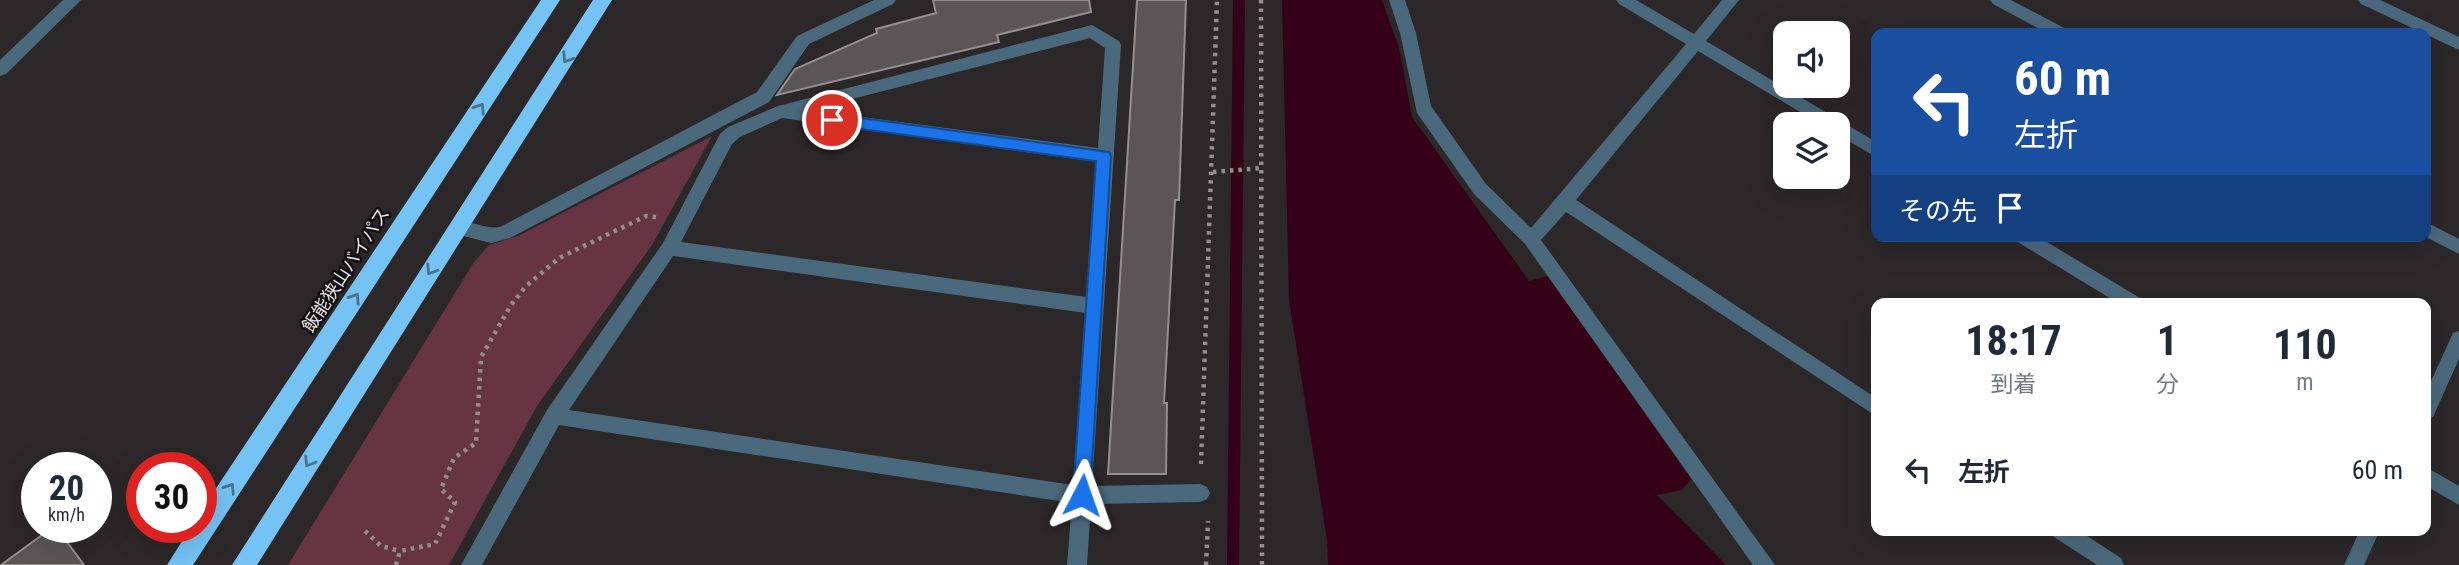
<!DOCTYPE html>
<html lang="ja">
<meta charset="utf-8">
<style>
:root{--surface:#fff;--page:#f2f2f3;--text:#1f2937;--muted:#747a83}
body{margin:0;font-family:"Roboto Condensed","Noto Sans JP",sans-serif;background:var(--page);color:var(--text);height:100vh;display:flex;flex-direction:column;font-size:26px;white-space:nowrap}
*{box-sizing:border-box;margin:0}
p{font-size:23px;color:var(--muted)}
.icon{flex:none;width:38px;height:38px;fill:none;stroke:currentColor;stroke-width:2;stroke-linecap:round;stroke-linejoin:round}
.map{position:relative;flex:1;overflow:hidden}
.side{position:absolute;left:1871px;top:298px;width:560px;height:238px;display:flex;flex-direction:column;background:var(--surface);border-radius:14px;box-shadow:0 7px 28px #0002}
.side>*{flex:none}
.banner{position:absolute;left:1871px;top:28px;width:560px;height:214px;border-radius:14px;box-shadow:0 7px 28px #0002;background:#1a4fa0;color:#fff;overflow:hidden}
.tools{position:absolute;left:1773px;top:21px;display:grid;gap:14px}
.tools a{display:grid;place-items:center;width:77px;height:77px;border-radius:14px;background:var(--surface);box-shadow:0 7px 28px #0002;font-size:35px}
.speed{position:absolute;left:21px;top:452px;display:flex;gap:14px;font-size:35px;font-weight:700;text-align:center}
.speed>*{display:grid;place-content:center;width:91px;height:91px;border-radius:50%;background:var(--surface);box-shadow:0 7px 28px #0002;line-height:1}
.speed small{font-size:18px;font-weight:400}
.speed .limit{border:10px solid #d22;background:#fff;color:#111}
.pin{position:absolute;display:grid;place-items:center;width:60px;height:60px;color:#fff;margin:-30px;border:4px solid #fff;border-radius:50%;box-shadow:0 2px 7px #0007}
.me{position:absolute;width:77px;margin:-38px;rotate:4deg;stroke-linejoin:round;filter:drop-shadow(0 0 5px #0008)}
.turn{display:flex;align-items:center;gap:24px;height:147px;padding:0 28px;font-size:32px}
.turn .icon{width:91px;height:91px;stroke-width:2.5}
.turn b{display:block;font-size:49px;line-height:60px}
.then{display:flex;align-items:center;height:66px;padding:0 28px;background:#0003;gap:14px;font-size:26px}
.eta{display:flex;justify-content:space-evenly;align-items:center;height:119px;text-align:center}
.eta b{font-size:42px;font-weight:700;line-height:49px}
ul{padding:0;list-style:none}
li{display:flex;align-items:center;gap:21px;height:105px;padding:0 28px}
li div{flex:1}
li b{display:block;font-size:26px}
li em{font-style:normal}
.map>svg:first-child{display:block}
.green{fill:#663443}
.water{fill:#350116}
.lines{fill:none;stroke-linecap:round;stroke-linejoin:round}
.stream{stroke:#350116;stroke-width:12}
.building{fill:#5b5557;stroke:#948e8f;stroke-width:2}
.path{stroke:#928e8f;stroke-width:4.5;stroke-dasharray:3.5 5;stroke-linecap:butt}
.minor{fill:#4b697d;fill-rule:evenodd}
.highway{fill:#75c3f5;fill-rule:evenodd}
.oneway{stroke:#48728e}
.route{fill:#1a73e8;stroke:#114b97;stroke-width:2}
.labels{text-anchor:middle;stroke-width:5;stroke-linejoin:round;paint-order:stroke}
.street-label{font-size:18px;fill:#e8e5e6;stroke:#121011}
</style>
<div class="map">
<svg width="2459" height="565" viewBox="0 0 2459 565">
<rect width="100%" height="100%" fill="#2c2728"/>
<!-- green -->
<path class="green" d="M712,136L652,245L537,406L449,565H288L474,262L489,245L518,236Z"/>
<!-- water -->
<path class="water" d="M1282,0H1382L1399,48L1412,117L1529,281L1548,276L1691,479L1682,490L1657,495L1726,565H1328L1327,540L1289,300Z"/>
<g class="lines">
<!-- stream -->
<path class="stream" d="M1233,565L1239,0"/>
</g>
<!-- building -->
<path class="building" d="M933,0H1089L1091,12L997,35L999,42L777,95L795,69L877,33L876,29L936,13Z
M1137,0H1186L1179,200H1175L1164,403H1167L1166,474H1108Z
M53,527H56L84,565H1Z"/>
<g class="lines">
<!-- path -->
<path class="path" d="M1261,0L1262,565
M1213,172L1262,168
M1201,464L1217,0
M365,531L381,546L400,551
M396,565L400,551L435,544L455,502L441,489L454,458L476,443L481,357L511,305L526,286L559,258L646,216L656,217
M1206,565L1208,521"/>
<!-- minor -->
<path class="minor" d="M63,0H81L6,74L0,76V60Z
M874,0H896L893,4L809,44L769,102L510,238L491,243L452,233L449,228L452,223C467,217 484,230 500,227L757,92L797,36Z
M1389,0H1405L1416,33L1431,106L1486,184L1531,228L1686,44L1619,4L1616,0H1636L1694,34L1722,0H1739L1706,41L1876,142V157L1838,135V124H1820L1698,51L1576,200L1876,398V416L1566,212L1541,240L1775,565H1753L1525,244L1474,194L1417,113L1400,33Z
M1990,0H2011L2066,29L2068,33H2047L1993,4Z
M2358,0H2380L2459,37V50L2361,4Z
M1092,25L1119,41L1121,45L1092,486L1200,484L1207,487L1210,493L1207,499L1200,502L1091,504L1087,565H1067L1072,503L559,425L482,565H461L547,410L663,243L720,134L728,127L778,106ZM1090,38L1105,48L1098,148L809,110ZM782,118L1097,162L1087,297L681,242L732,144L740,137ZM673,256L1086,313L1073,485L569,410Z
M2426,222L2459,239V254L2424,236Z
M2014,236H2037L2140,298L2143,303H2118L2016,241Z
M2459,331V359L2433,417L2426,419V392L2453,333Z
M2426,467L2459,486V505L2426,486Z
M2051,530H2078L2121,558L2124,565H2097L2054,537Z
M2360,530H2380L2364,565H2344Z"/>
<!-- highway -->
<path class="highway" d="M541,0H560L193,565H167L191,527H201V511Z
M593,0H612L257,565H232Z"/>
</g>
<!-- one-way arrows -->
<defs><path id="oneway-chevron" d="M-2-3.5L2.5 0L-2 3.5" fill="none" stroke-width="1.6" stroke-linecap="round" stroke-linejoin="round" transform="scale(1.75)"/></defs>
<g class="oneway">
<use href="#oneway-chevron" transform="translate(567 58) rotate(123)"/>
<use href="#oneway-chevron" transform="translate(480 108) rotate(-57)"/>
<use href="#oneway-chevron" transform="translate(431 270) rotate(122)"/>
<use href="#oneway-chevron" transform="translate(355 298) rotate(-57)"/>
<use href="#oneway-chevron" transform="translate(309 462) rotate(122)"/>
<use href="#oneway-chevron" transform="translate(230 488) rotate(-57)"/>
</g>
<!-- route -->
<path class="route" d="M832,114L1109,152L1111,156L1090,495L1088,501L1082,503L1075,501L1073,495L1096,161L832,125L825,120Z"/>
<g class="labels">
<!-- street labels -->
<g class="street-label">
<text transform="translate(346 270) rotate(-57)" y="6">飯能狭山バイパス</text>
</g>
</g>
</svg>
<div class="tools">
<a><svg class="icon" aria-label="sound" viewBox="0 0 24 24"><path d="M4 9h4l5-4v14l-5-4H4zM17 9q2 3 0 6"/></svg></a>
<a><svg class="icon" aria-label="layers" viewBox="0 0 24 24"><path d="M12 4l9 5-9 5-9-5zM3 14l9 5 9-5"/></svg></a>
</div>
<div class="speed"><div>20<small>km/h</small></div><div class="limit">30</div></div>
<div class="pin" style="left:832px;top:120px;background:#d93025"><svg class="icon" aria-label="arrive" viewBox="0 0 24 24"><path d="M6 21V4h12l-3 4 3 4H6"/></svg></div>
<svg class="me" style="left:1082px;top:495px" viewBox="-20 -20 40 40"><path d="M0-17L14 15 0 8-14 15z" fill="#1a73e8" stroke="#fff" stroke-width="4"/></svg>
<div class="banner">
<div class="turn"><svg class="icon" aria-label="left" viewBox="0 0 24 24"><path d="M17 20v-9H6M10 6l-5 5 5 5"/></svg><div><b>60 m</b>左折</div></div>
<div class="then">その先<svg class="icon" aria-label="arrive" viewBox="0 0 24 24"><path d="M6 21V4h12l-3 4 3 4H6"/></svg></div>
</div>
<section class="side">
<div class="eta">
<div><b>18:17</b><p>到着</p></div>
<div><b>1</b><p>分</p></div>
<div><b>110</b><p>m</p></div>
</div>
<ul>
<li><svg class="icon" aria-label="left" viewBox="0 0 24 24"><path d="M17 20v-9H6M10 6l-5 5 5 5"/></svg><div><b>左折</b></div><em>60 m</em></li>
</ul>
</section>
</div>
